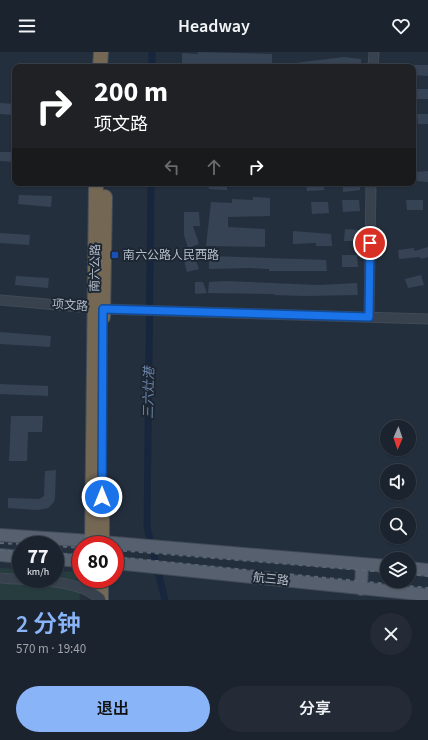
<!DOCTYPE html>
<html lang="zh">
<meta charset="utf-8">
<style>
:root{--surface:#1b232e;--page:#242b36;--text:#f1f3f6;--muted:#a0a4aa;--line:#39404a;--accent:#8ab4f8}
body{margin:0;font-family:"Source Sans 3","Noto Sans SC",sans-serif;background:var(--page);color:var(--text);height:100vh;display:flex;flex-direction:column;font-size:15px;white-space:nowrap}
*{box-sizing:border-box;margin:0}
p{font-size:13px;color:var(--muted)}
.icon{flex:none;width:22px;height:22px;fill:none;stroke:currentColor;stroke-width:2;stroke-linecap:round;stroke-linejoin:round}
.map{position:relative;height:548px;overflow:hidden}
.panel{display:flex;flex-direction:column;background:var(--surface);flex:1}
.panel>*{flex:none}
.guide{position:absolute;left:12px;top:12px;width:404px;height:122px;border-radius:8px;box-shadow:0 1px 3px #0004,0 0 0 1px var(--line);background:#202124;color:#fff;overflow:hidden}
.needle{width:26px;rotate:182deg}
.controls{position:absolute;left:380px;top:368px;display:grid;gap:8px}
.controls a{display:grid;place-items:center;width:36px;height:36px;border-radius:50%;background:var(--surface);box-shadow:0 1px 3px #0004,0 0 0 1px var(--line);font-size:20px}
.speed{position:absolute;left:12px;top:484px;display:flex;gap:8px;font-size:20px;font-weight:700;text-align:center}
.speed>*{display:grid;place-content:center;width:52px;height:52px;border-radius:50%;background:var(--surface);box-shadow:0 1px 3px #0004,0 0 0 1px var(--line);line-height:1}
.speed small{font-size:10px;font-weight:400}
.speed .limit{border:6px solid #d22;background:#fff;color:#111}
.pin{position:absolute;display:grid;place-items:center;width:34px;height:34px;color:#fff;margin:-17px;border:2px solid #fff;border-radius:50%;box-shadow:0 1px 4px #0007}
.me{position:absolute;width:44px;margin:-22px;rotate:0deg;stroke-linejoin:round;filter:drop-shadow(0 0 3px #0008)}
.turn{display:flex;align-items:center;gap:14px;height:84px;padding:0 16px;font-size:18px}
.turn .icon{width:52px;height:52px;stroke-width:2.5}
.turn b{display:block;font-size:28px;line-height:34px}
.lanes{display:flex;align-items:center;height:38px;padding:0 16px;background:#0003;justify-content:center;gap:20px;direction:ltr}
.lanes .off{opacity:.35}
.round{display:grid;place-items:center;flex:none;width:42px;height:42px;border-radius:21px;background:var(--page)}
.head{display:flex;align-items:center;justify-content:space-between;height:68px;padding:0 16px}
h1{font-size:24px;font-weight:600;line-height:30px;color:var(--accent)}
.cta{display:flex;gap:8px;margin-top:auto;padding:8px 16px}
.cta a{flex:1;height:46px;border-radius:24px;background:var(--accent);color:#111;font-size:16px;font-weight:600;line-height:46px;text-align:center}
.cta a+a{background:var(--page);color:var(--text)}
header{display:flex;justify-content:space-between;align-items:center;height:52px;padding:0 16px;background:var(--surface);font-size:18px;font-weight:600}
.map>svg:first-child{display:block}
.green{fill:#263c3f}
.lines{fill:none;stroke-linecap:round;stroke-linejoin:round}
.canal{stroke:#17263c;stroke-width:7}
.building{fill:#364354}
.minor-casing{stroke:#414a57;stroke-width:11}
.major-casing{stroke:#414a57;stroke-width:14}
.highway-casing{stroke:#434c59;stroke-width:16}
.minor{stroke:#38414e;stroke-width:9}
.major{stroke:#56606e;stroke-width:12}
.highway{stroke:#746855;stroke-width:14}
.rail{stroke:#5a6575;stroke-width:2;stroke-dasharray:4 4;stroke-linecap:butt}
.minor-bridge-casing{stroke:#414a57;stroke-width:11;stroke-linecap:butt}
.minor-bridge{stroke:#38414e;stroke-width:9}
.route-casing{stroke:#114b97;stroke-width:10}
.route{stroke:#1a73e8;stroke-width:7}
.transit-dot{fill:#1a4fb4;stroke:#1d2633;stroke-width:1.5}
.labels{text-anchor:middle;stroke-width:4;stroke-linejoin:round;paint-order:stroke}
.poi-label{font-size:12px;fill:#b4bcc9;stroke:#1d2633;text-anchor:start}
.street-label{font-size:12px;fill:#b4bcc9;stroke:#1d2633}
.water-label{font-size:13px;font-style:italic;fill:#6d86a8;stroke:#1d2633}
</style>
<header><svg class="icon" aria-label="menu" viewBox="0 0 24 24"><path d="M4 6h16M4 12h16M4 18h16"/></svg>Headway<svg class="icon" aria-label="heart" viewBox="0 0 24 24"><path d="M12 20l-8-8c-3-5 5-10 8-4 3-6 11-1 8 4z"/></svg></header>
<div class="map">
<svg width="428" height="548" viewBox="0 0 428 548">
<rect width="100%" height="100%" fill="#242f3e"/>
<!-- green -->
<path class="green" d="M0,516L21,517V527H55V519L77,520L80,548H0Z"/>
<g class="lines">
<!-- canal -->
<path class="canal" d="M152,15V0
M151,131L147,475L165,548"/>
</g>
<!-- building -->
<path class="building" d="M198,0L272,2V14L195,11V14L182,13V1L198,2Z
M344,5L361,7V15H296L295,11Z
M413,13H428V24L413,23Z
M414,37H428V47H414Z
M0,51L15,52V63L0,62Z
M417,62H428V72H418Z
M0,100H15V110L0,109Z
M428,119V130L417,129L416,120Z
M209,131H227V138L209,137Z
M306,131H324V138L307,139Z
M343,131H360V138L343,140Z
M19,143L52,144L51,155L18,152Z
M253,145L270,146V164L228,165V175L265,177V195L206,194L211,150L232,151V147L253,148Z
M342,148H359L360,159L343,160Z
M406,148H423V158H407Z
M311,150H328L329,161L312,162Z
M184,160H199L200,174H193L199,192L188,196L184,183Z
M345,177L359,178L360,189H344Z
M293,179L331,182L332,194H316V191L293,192Z
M0,181L30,183L29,193L0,191Z
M428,195V205L421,207L420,205L399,207L398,198L414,196V199Z
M342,203H357L358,215H342Z
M209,204L326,208L327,219H269V217L250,216L209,217Z
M195,206L199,217L187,220L184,208Z
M421,223L424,233L408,236L405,227Z
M16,224L49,226L48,236L15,233Z
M225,229L319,233L357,231L358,243L304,244L274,243V242L208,241L209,230Z
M195,230H203L207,241L195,242Z
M0,280L51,284L50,295L0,292Z
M0,332L48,334V344L0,342Z
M11,364H43L42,380H28L27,409H9Z
M56,418L55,445L54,450L48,456L38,458L8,456V446L39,447L44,444L45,419Z"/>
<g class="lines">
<!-- minor casing -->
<g class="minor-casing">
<path id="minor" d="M373,15L374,0
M0,248L103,257L428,267
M369,265L371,131"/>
</g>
<!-- major casing -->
<g class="major-casing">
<path id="major" d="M0,483L91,489L387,514
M0,503L21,505
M55,507L81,509
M115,511L428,543
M409,516L428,518
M361,537L362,512"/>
</g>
<!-- highway casing -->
<g class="highway-casing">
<path id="highway" d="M100,15L101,0
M103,265L105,145
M102,467V493
M92,493L96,131
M101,548V527"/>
</g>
<!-- minor -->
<use href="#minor" class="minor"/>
<!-- major -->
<use href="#major" class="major"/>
<!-- highway -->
<use href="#highway" class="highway"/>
<!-- rail -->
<path class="rail" d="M0,491L38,493
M55,494L81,496
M0,498L21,500
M115,498L387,520
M55,502L81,503
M115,505L428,536
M409,522L428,524"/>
<!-- minor-bridge casing -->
<g class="minor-bridge-casing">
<path id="minor-bridge" d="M0,526C30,529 78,526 101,548"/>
</g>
<!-- minor-bridge -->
<use href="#minor-bridge" class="minor-bridge"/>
</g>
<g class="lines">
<!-- route casing -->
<g class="route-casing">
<path id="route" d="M102,445L103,257L369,265L370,191"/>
</g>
<!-- route -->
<use href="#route" class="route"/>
</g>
<!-- markers -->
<rect class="transit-dot" x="111" y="199" width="8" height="8" rx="2"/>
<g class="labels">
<!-- poi labels -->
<g class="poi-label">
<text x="123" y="207">南六公路人民西路</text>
</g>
<!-- street labels -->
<g class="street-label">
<text transform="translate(95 216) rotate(-89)" y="4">南六公路</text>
<text transform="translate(70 253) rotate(4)" y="4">项文路</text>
<text transform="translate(271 527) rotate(6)" y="4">航三路</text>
</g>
<!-- water labels -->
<g class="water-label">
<text transform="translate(148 341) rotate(-89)" y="5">三六灶港</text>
</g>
</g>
</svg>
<div class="controls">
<a><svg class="needle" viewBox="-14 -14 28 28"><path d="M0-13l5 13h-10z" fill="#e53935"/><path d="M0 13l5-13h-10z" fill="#a0a4aa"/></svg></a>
<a><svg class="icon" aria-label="sound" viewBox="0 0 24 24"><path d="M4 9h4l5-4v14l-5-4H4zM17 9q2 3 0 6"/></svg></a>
<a><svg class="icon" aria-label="search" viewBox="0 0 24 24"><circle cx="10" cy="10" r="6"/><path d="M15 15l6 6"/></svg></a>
<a><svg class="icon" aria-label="layers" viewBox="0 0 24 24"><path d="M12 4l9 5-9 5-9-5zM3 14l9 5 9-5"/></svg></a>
</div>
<div class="speed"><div>77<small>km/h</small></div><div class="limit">80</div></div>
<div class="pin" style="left:370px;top:191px;background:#d93025"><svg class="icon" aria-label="arrive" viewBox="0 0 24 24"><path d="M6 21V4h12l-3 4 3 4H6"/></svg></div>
<svg class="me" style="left:102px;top:445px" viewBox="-20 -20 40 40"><circle r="17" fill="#1a73e8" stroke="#fff" stroke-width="3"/><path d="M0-11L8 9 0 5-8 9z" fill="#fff"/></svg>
<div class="guide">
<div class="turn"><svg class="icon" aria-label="right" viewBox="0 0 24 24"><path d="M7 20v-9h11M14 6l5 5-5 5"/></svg><div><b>200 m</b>项文路</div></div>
<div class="lanes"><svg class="icon off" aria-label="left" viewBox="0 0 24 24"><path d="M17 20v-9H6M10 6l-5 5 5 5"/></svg><svg class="icon off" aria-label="ahead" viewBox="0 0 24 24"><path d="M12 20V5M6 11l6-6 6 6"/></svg><svg class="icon" aria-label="right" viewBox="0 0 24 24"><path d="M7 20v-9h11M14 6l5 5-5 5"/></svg></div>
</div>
</div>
<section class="panel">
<div class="head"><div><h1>2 分钟</h1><p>570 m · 19:40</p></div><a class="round"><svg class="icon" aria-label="close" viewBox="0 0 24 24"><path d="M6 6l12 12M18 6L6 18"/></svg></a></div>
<div class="cta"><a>退出</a><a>分享</a></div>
</section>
